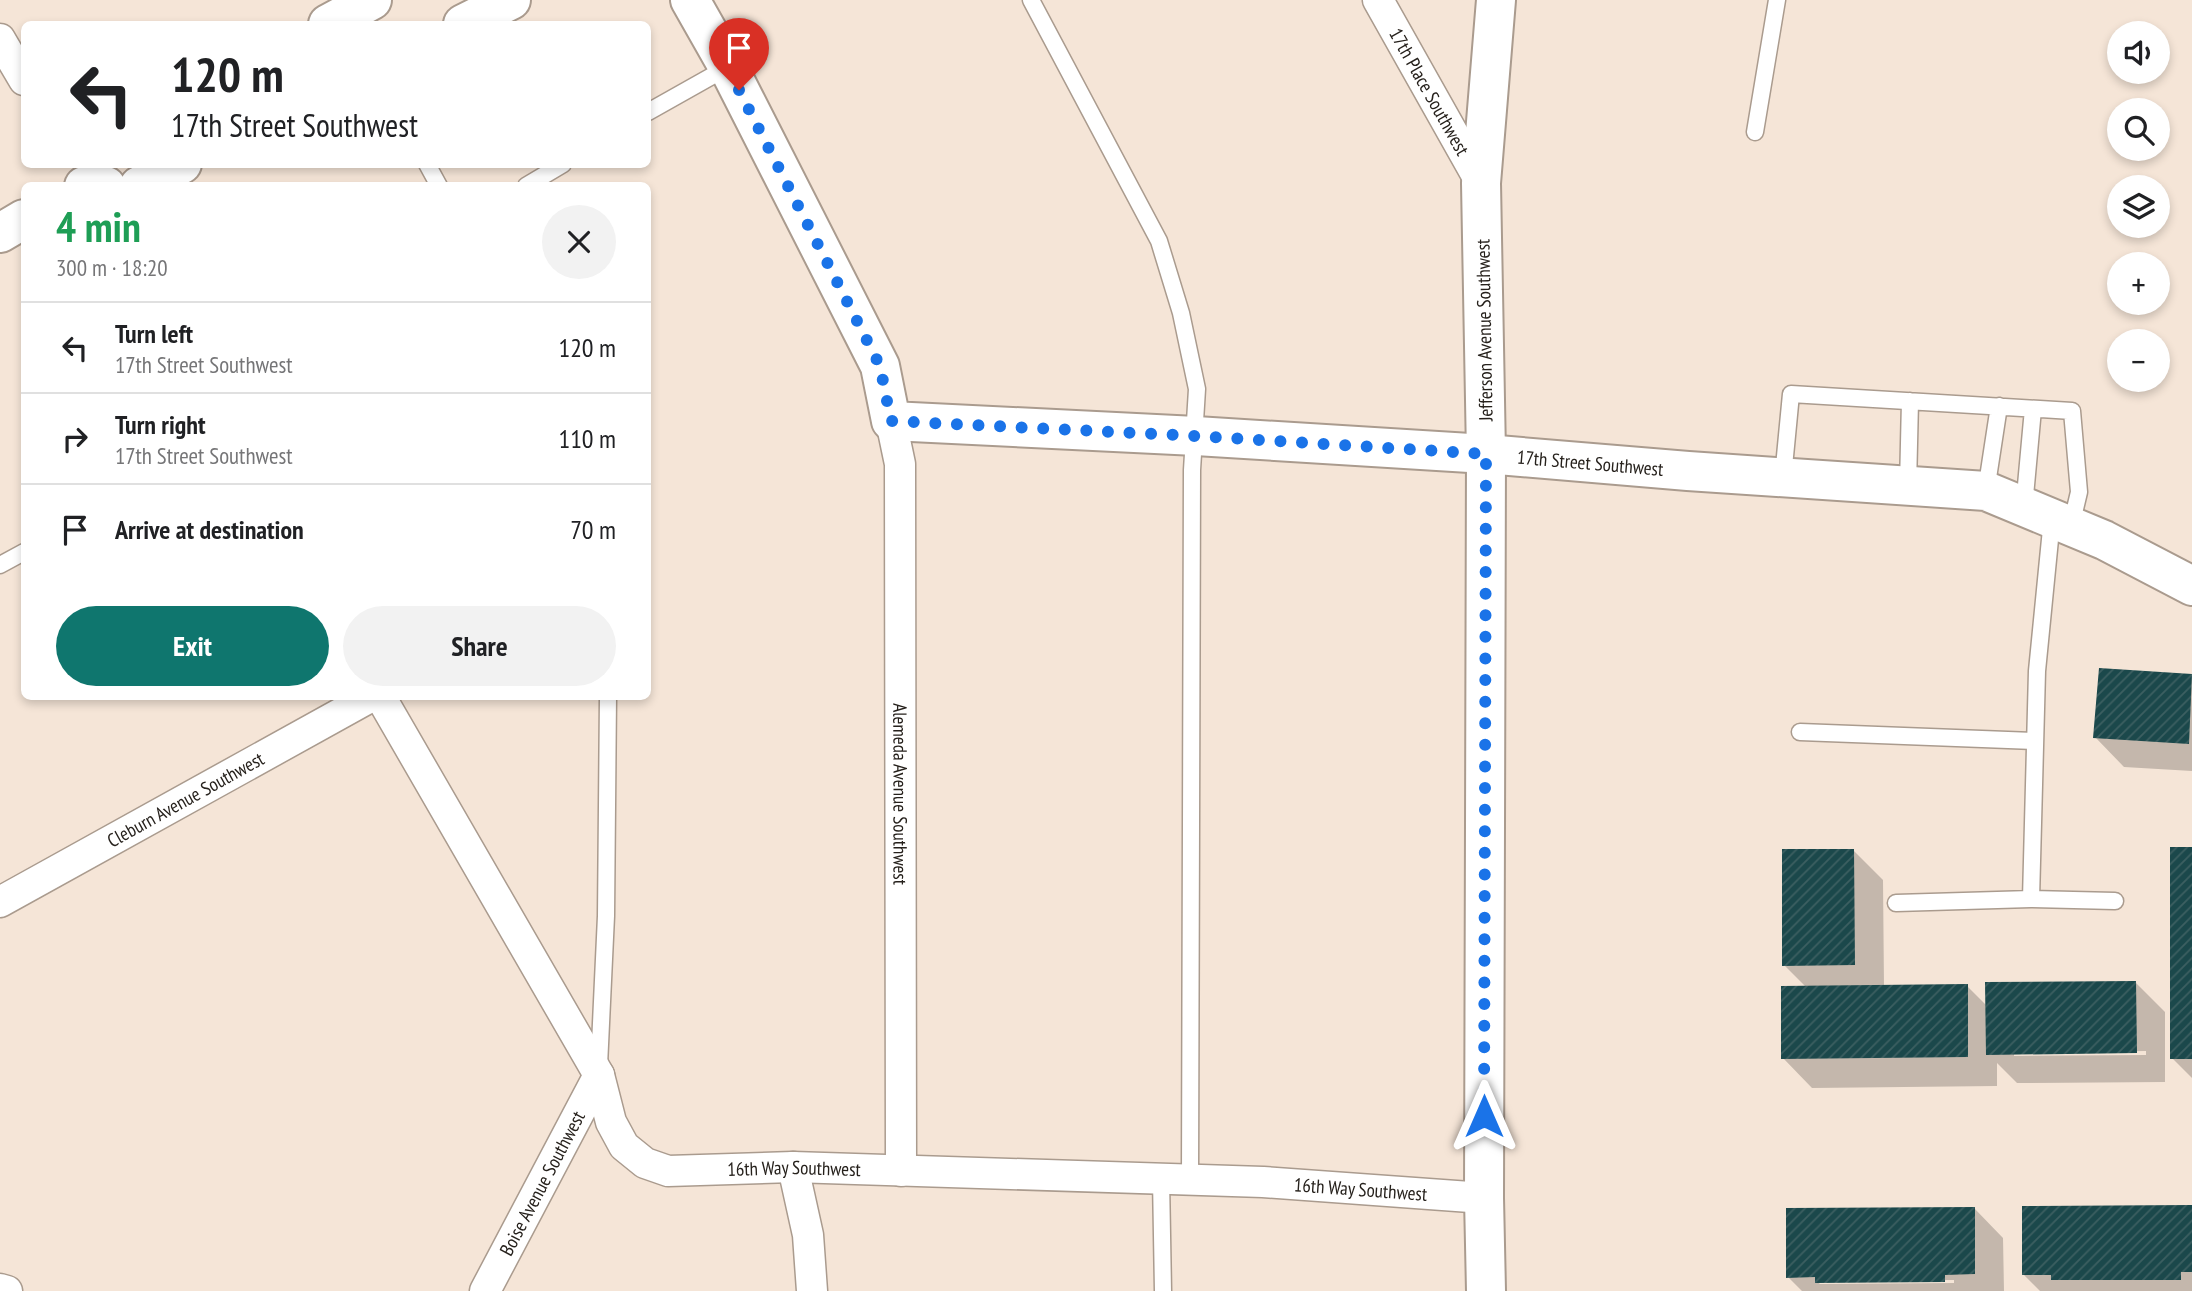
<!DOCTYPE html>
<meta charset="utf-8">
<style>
:root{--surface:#fff;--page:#f2f2f2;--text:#202124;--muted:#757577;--line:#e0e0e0;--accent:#0f766e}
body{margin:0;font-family:"PT Sans Narrow",sans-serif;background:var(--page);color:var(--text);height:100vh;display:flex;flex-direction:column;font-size:26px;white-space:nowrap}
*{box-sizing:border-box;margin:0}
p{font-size:23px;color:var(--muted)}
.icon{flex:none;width:38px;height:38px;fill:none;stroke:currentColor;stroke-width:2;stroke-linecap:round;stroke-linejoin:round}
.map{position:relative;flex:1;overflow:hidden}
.side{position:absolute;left:21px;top:182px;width:630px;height:518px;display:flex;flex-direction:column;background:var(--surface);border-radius:10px;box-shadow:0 4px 10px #0003}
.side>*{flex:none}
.top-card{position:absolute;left:21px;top:21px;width:630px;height:147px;border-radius:10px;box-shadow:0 4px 10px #0003;background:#fff;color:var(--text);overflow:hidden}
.fabs{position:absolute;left:2107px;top:21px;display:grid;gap:14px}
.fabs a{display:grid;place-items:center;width:63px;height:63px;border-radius:50%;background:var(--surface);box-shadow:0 4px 10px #0003;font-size:35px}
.pin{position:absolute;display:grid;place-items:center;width:60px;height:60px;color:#fff;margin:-72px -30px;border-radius:50% 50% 50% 0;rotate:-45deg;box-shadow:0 0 7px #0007}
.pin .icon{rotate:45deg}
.me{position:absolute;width:77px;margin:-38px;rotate:0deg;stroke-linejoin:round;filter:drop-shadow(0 0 5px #0008)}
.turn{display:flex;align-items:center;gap:24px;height:147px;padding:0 35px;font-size:32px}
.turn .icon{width:91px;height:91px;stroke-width:2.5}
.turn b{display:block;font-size:49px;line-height:60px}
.round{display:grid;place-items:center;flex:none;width:74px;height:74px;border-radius:37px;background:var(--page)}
.summary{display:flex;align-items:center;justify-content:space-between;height:119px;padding:0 35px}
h1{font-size:42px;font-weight:700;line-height:52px;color:#1e9e55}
.cta{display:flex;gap:14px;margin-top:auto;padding:14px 35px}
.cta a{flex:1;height:80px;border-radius:42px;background:var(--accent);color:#fff;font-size:28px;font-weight:700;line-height:80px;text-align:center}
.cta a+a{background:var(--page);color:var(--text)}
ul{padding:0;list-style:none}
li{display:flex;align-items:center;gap:21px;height:91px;padding:0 35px;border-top:2px solid var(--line)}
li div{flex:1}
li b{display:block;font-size:26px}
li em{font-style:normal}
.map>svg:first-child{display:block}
.shadow{fill:#0003;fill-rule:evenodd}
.building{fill:url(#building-hatch)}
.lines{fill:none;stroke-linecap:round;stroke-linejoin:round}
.service-casing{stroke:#aa9b8e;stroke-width:19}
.minor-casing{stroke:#aa9b8e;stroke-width:33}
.tertiary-casing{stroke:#aa9b8e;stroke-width:42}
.secondary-casing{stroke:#aa9b8e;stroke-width:42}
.service{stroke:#fff;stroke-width:16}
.minor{stroke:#fff;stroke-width:30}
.tertiary{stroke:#fff;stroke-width:38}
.secondary{stroke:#fff;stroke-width:38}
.route{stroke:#1a73e8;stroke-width:12;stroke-dasharray:0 21.6}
.labels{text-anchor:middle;stroke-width:7;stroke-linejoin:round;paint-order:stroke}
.street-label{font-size:19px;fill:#26211c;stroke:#fff}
</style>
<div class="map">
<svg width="2192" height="1291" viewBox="0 0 2192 1291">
<defs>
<pattern id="building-hatch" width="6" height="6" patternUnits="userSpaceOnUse" patternTransform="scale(1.75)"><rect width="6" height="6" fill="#1b484b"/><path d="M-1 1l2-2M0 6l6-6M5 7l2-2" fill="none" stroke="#3c5f61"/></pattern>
</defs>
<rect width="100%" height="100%" fill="#f5e5d7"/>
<!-- shadow -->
<path class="shadow" d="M2100,670L2192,676V771L2124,767L2095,737Z
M2192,849V1078L2172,1058Z
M1853,850L1883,880L1884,987L1967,986L1987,1006L2135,982L2165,1012V1082L2017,1083L1997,1063V1086L1812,1088L1783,1058L1807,988L1784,965ZM2146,1051V1055L2014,1056V1053Z
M2192,1206V1291H2040L2024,1275Z
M1974,1208L2003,1238L2004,1291H1802L1788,1277ZM1954,1280V1283L1820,1284L1816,1281Z"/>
<!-- building -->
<path class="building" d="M2099,668L2192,674L2189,744L2093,738Z
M2170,847H2192V1059H2170Z
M1782,849H1854L1855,965L1782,966Z
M2136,981L2137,1053L1986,1055L1985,982Z
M1968,984V1057L1781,1059V986Z
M2192,1205V1272H2181V1280H2051V1275H2022V1206Z
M1975,1207V1274L1945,1275V1282L1815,1283V1277L1786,1278V1208Z"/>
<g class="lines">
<!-- service casing -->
<g class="service-casing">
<path id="service" d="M1031,0L1159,241L1181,313L1197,389L1192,470L1190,1180
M648,112L728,67
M1755,132L1777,0
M427,164L439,186
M526,186L563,164
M1783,477L1791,394L2072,411L2079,492L2071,526
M1908,486L1910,401
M1986,491L1999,406
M2024,507L2033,409
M0,565L24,552
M1800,732L2035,741
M2031,899L2037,671L2052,519
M1896,903L2031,899L2115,901
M599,1066L606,916L608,696
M1161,1179L1163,1291"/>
</g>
<!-- minor casing -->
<g class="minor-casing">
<g id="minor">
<path id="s1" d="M1378,0L1481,183"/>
<path d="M0,39L24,80"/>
<path id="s2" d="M891,421L900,464L901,1171"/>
<path id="s3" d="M380,696L599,1075L611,1122L624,1146L645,1163L668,1171L793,1167L1263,1182L1484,1198"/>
<path id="s4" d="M0,902L372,696"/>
<path d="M793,1167L808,1235L812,1291"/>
<path d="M0,1289L7,1291"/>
<path id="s5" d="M485,1291L599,1075"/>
</g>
</g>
<!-- tertiary casing -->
<g class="tertiary-casing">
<g id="tertiary">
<path id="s6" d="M690,0L728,67L880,366L891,421L1196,436L1486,454L1688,471L1986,491L2104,540L2192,586"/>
<path d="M1486,1291L1484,1198L1486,454L1481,183L1496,0"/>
</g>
</g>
<!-- secondary casing -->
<g class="secondary-casing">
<path id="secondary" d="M328,24L372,0
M463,24L511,0
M84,186H106
M139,186L182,164
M0,233L24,219"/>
</g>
<!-- service -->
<use href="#service" class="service"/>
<!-- minor -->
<use href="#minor" class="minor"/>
<!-- tertiary -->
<use href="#tertiary" class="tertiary"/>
<!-- secondary -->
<use href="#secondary" class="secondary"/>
</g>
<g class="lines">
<!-- route -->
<path class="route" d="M739,90L880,366L891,421L1196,436L1486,454L1484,1116"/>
</g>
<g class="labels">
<!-- street labels -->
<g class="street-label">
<text dy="7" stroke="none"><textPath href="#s1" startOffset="105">17th Place Southwest</textPath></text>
<text transform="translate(1484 330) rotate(-91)" y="7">Jefferson Avenue Southwest</text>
<text dy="7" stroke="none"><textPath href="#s6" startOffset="1169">17th Street Southwest</textPath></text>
<text dy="7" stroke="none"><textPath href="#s2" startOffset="374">Alemeda Avenue Southwest</textPath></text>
<text dy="7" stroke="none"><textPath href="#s4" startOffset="212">Cleburn Avenue Southwest</textPath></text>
<text dy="7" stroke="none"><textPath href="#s3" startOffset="691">16th Way Southwest</textPath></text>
<text dy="7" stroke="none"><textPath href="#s5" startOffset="122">Boise Avenue Southwest</textPath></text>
<text dy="7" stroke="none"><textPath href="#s3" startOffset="1258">16th Way Southwest</textPath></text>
</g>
</g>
</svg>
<div class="fabs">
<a><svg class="icon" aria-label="sound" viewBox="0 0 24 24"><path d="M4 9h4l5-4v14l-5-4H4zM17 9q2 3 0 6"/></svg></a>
<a><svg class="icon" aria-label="search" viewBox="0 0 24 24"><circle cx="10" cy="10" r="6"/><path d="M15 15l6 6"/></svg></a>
<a><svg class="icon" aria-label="layers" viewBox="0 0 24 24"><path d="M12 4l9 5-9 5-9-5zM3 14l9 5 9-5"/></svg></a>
<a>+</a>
<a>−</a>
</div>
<div class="pin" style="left:739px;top:90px;background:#d93025"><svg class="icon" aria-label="arrive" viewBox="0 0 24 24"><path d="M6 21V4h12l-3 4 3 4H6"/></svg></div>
<svg class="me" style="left:1484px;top:1116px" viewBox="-20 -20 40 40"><path d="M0-17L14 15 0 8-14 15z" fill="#1a73e8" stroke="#fff" stroke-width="4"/></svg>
<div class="top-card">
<div class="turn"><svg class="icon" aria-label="left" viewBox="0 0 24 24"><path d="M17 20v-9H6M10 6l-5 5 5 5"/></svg><div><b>120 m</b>17th Street Southwest</div></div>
</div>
<section class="side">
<div class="summary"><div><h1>4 min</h1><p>300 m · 18:20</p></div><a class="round"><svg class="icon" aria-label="close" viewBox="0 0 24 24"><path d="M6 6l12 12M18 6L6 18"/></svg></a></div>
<ul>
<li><svg class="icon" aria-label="left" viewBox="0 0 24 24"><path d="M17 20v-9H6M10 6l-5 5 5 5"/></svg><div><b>Turn left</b><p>17th Street Southwest</p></div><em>120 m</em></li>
<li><svg class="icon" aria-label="right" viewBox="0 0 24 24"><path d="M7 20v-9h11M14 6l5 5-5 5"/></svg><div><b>Turn right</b><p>17th Street Southwest</p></div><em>110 m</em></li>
<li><svg class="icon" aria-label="arrive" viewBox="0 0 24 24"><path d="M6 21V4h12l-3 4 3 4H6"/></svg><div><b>Arrive at destination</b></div><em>70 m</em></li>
</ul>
<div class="cta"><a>Exit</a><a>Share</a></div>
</section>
</div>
